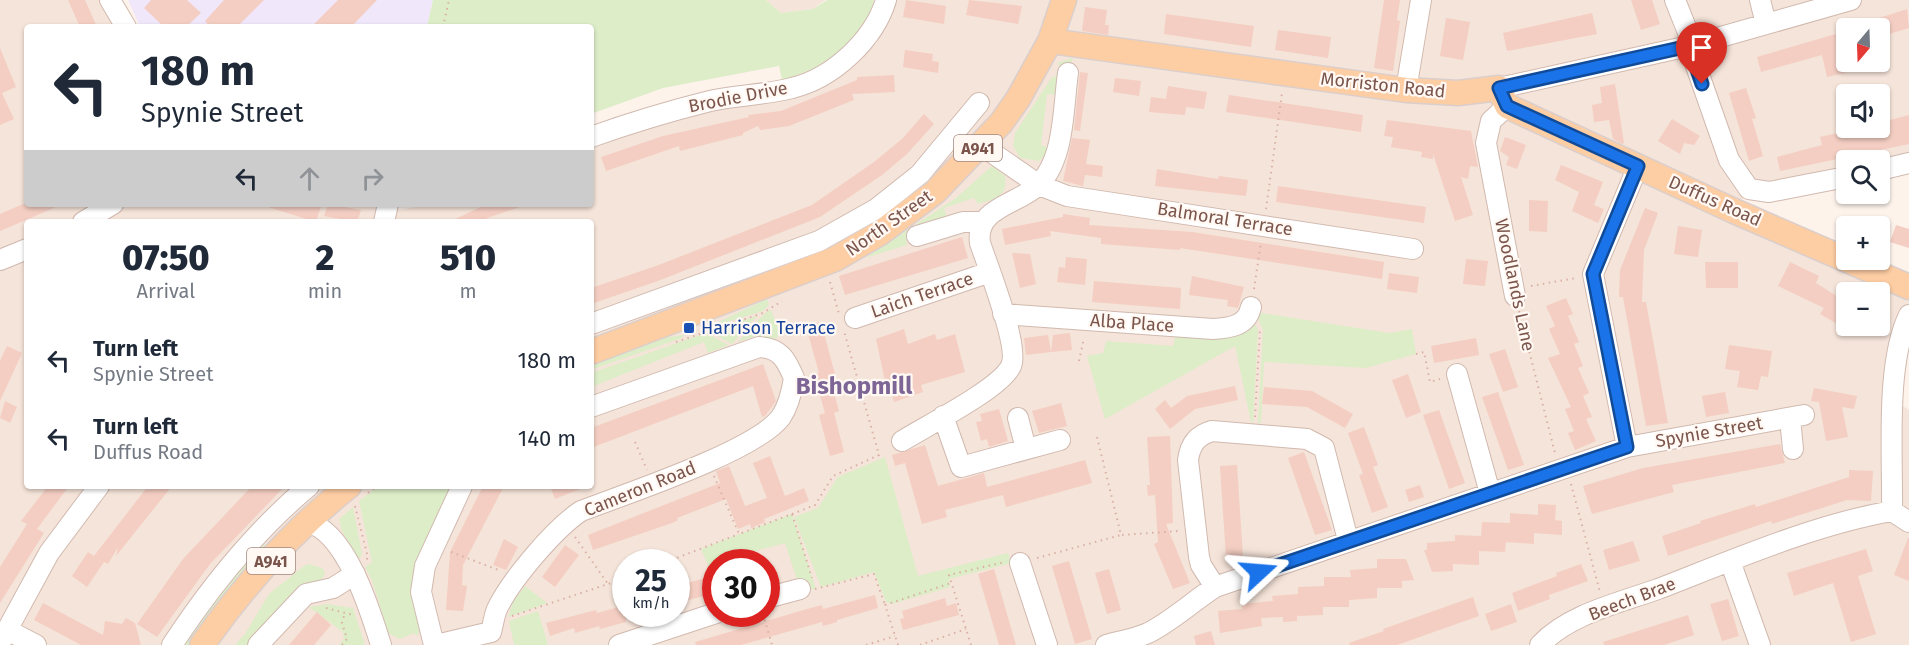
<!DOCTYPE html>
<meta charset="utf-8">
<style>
:root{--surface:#fff;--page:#f2f2f3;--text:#1f2937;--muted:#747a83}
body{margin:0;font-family:"Fira Sans",sans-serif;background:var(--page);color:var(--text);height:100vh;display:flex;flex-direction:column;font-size:22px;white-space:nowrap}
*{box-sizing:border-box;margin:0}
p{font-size:20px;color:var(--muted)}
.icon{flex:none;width:33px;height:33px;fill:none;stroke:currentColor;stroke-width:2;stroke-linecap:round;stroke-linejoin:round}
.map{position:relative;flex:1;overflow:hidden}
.panel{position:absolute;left:24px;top:219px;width:570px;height:270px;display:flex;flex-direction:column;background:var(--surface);border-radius:6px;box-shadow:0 2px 4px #0004}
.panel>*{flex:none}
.banner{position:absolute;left:24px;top:24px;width:570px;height:183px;border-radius:6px;box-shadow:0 2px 4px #0004;background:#fff;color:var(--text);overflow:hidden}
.needle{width:39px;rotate:199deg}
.buttons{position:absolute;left:1836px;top:18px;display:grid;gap:12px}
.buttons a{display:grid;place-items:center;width:54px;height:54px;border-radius:6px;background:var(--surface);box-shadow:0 2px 4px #0004;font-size:30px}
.speed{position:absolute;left:612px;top:549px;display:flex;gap:12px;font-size:30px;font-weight:700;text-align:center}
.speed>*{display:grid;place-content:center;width:78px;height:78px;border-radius:50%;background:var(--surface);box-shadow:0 2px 4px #0004;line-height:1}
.speed small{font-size:15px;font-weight:400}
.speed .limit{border:9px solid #d22;background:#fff;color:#111}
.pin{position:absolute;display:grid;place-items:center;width:51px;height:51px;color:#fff;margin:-62px -26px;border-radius:50% 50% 50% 0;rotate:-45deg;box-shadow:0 0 6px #0007}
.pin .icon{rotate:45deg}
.me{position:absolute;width:66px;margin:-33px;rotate:71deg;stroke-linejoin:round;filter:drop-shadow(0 0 4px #0008)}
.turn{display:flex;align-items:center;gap:21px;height:126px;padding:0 18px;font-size:27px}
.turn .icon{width:78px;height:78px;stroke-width:2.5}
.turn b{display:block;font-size:42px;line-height:51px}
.lanes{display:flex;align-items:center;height:57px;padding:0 18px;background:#0003;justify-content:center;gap:30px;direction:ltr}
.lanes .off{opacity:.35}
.eta{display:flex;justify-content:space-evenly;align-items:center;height:102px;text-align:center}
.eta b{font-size:36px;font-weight:800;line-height:42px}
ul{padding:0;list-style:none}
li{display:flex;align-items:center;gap:18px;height:78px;padding:0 18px}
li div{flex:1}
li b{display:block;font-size:22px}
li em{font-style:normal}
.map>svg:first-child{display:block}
.residential{fill:#f5e4d9;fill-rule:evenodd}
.education{fill:#f0e7fa}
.green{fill:#dcedc8}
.building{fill:#f4cec2}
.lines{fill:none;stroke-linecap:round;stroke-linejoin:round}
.minor-casing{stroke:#d1b9af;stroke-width:22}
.major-casing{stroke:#dacfcd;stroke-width:27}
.path{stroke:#dab0a4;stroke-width:2;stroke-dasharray:1.5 4.5;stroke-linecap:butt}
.minor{stroke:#fff;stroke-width:20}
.major{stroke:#fdcda3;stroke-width:24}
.route-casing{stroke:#114b97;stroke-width:15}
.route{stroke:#1a73e8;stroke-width:10}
.transit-dot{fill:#1a4fb4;stroke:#fff8f3;stroke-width:2}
.labels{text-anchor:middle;stroke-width:4.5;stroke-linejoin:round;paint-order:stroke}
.shield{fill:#fff8f3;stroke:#a3867e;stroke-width:1.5}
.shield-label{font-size:16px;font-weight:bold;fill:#7b554c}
.street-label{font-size:18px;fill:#7b554c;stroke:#fff8f3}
.transit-label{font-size:18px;fill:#164399;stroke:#fff8f3;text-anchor:start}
.district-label{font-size:24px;font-weight:bold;fill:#7d6596;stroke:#fff8f3}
</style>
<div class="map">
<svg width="1909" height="645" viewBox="0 0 1909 645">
<rect width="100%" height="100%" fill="#fdf3eb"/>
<!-- residential -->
<path class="residential" d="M0,0H105L117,27H27V204H363L400,210L430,204H591V147L686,115L821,88L845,71L877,43L895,0H1909V163L1846,160V177L1750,189L1734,211L1909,287V315L1893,400L1909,410V645H0ZM1846,28H1880V62H1846ZM1846,94H1880V128H1846ZM27,222H591V486H362L352,496L330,486H27ZM1846,292H1880V326H1846ZM626,562H676V614H626ZM716,562H766V614H716Z
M766,0H825L813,9L781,13Z"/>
<!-- education -->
<path class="education" d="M128,0H433L427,27H140Z"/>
<!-- green -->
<path class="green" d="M433,0H766L781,13L813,9L827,0H874C864,43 822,69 782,80L779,66L663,88L591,114V27H427Z
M1072,58L1073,61L1065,64L1058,95L1047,94L1041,145L1047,147L1045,155L1039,161L1020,158L1013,146L1015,133L1052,77H1055L1060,66L1057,63Z
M992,166L1005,176C1008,197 995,199 978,204L974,198L944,208L947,218L927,222L906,241L907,245L865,258L956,198Z
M767,299L769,305L763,311L701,330Z
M771,310L780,332L776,339L756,336L738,342L765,313Z
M1255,312L1389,333L1412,329L1416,354L1366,368L1264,362L1261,423H1258L1263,330Z
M758,315L732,344L710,332Z
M1252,318L1258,330L1253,423L1251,422L1235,346L1105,419L1087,356L1103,353L1106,341L1173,346L1176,332Z
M706,333L729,345L708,353L704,342L591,387V373Z
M684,335L682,338L591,370V359L645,340Z
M885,457L918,576L1008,553L1011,563L949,579L950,587L892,604L886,602L874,572L821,587L794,517L818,508L838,477Z
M379,486H455L417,560C413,582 427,619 417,636L414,633L400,639L388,633L372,580L365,567L372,562L359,501Z
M353,507L362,554L359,559L342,531L339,519Z
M792,514L816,589H800L785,543L716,562L713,576L701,549Z
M264,544L268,548L198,645H183L226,586Z
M309,564L322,568L325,573L321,581L253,645H235L245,634L269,594L304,566Z
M525,586L547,603L508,617L513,602Z
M327,604L353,608L365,645H339L344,639L343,632L309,607Z
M538,611L548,645H514L509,621Z"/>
<!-- building -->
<path class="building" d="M68,0H85L97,27H80Z
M151,0H187L201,13L186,27H164L144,8Z
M224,0H264L237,27H210L205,21Z
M338,0H377L351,27H311Z
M906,0L946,6L944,24L903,17Z
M969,0L1022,6L1018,24L966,15Z
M1384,0H1400L1397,20L1400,21L1393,71L1374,68Z
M1631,0H1652L1660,24L1641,30Z
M1085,7L1107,10L1105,25H1109L1108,35L1082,31Z
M1907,9L1909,28L1886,35L1884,28H1858V25Z
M1592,13L1597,34L1507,51L1503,33Z
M1166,14L1254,26L1251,47L1164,34Z
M1446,18L1470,22L1463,60L1440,56Z
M1278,30L1331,37L1328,58L1275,50Z
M1846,31V47L1839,50L1845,73L1827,77L1822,55L1761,72L1757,57Z
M0,48L16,87L2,93L14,119L0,125Z
M905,50L933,54L932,61L939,62L938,73L903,67Z
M1080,72L1088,73L1080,131L1074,130Z
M894,75L895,92L852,94L854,100L789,126L760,130L758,126L743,133V135L680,151L679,146L606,171L601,157L663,136L749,117L748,115L781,111L857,80V77Z
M1115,78L1141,81L1139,96L1113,92Z
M1615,84L1624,143L1622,144L1613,139L1609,120L1594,122L1592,105L1602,103L1600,87Z
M1168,86L1207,92L1204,109L1186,107L1185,115L1149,112L1151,97L1166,99Z
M1746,88L1756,118L1752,119L1763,156L1749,161L1729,93Z
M1229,95L1363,115L1361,132L1226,112Z
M924,114L934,124L907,154L882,175L820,217L658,281L591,304V288L656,266L812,205L874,162L903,138Z
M1909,115V144L1780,171L1777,157L1822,145L1820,137L1859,128H1884L1882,122Z
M1672,119L1700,136L1694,145L1684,143L1680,154L1658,141Z
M1387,120L1471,131L1478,167L1470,166L1468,179L1461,177L1473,215L1455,221L1433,154V159L1421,157L1422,152L1391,147L1393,137L1384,136Z
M1505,137L1526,145L1517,169L1506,165L1509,157L1500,151Z
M1072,138L1090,140L1086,164L1103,166L1102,177L1085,175L1083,186L1063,181Z
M1561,165L1603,182L1594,205L1604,209L1598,223L1572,211L1579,192L1555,180Z
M1157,169L1218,179L1219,176L1248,180L1246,196L1155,186Z
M1278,186L1426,207L1424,223L1276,202Z
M1529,200L1548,201L1547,232L1529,231Z
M23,204H63L0,231V214Z
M268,204H313L321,206L316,222L268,207Z
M328,204L361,210L357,222L324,216Z
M487,204L523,206L487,218L489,222H449Z
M1645,208L1658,213L1644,250L1642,302H1646L1668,423L1646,426L1623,297H1619L1620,270Z
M1063,214L1090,218L1089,225L1192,232L1384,262L1382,279L1180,248V250L1101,244V238L1050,231L1051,236L1005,245L1002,229L1063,217Z
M1896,225L1909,229V248L1890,242Z
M1678,226L1702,230L1698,257L1674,254Z
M962,237L968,258L845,295L839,276Z
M1012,253L1030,254L1036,284L1020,288Z
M1066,257L1087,259L1085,285L1057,282L1059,267L1065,268Z
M1466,259L1488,261L1485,286L1463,284Z
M1705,262H1738V288H1706Z
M1790,262L1819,276L1816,283L1846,302V329L1820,314L1824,308L1778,286Z
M1389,273L1419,277L1417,293L1387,289Z
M1192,276L1244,287L1238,308L1227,306L1228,300L1189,295Z
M1094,281L1181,288L1180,309L1092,302Z
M1566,298L1573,314L1568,316L1579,342L1574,344L1583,366L1578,368L1589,393L1583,396L1592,417L1586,419L1596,441L1575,450L1568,433L1574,431L1565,409L1571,407L1548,358L1560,354L1549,329L1555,326L1546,306Z
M821,322L836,378L830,379L839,411L834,413L844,452L830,456L819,415L825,413L814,374L819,373L806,326Z
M904,329L908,344L935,334L937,340L955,334L965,372L921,385L923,392L894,402L888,380L885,381L876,339Z
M1070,333L1072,350L1051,352L1053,335Z
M1048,335L1051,352L1026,355L1024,338Z
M1476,338L1479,355L1434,363L1431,346Z
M1729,345L1772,351L1768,377L1761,376L1758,390L1737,387L1740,371L1725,369Z
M7,346L22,353L0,401V361Z
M1505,349L1518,387L1503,392L1489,354Z
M763,364L776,401L765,416L762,417L753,386L591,448V428Z
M1408,374L1421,412L1406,418L1392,380Z
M1235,386L1238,400L1195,409L1170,429L1155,409L1165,400L1171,408L1187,396Z
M1264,387L1312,391L1353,414L1345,428L1307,407L1262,404Z
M1814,388L1857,396L1854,409L1842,407L1848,437L1826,441L1819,402L1811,401Z
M1498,392L1524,465L1508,470L1482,397Z
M1725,392L1729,413L1706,417L1702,396Z
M5,401L17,407L10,423L0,418Z
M1061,403L1067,426L1039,433L1032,411Z
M999,409L1008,441L989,447L987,439L981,441L976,422L982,421L980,414Z
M1439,410L1465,483L1449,489L1423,415Z
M1364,427L1378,465L1373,467L1388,507L1372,513L1359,475L1363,474L1348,433Z
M1170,436L1173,523L1166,524L1190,583L1173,589L1154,544L1158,542L1155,495L1148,496L1147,485H1150L1147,437Z
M1780,444L1785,463L1672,485L1674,492L1592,514L1583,486L1643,468Z
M925,445L938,486L984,473L987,487L1085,460L1092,483L1006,507L1003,495L945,510L947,517L922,524L905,463L895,466L892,455Z
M1304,452L1332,530L1315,535L1288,458Z
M770,456L785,496L804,488L809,501L764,519L765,522L751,528L750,524L738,529L726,499L677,518L678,520L672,523L593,550L588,535L720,483L716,471L729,466L745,506L767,498L753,463Z
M1237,465L1243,557L1226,558L1220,466Z
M1849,470L1873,471L1871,501L1847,500L1772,524L1771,521L1668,556L1662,536L1701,523L1700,521L1755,504L1756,507L1849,477Z
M1420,485L1424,497L1409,502L1405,490Z
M48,486H69L37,529L44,533L0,603V567L27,524L21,521Z
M148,486H172L116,556L118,547L108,564L104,562L87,587L72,576L88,552L94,556Z
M252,486H285L210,564L157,637L137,624L183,559Z
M483,486H504L463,565L462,585L467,586L463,611L446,610L450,552Z
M550,486H585V487L555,499Z
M1538,504L1556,505L1555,520L1562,521V535L1534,533V544L1506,542L1505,552L1479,551V565L1453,564V571L1432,572L1424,550H1427V543L1455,541V535L1481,536L1482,522L1510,523V513L1538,515Z
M1908,538H1909V581L1894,575Z
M504,539L518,547L506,570L493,565Z
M1633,541L1640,561L1609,570L1603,550Z
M565,545L579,555L555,587L542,577Z
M1866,549L1873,571L1858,576L1876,634L1851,642L1833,583L1794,596L1787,573Z
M1377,559H1406L1414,580L1402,581V588H1377V598L1349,600V607H1323V615L1297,616V621L1283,622V617L1261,618L1262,626L1220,633L1218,611L1242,609V604L1273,601L1272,596L1298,594V587L1324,586V577H1351L1350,570L1377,568Z
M1069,561L1092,639L1075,644L1052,566Z
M1581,564L1588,581L1549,595L1550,599L1518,611L1512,593L1557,576L1556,573Z
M994,569L996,576L1016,645H999L992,621L978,574Z
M1109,569L1121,610L1107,614L1095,573Z
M713,576L716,593L676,603V586Z
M875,595L878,608L837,620V622L823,626L822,622L741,645H696L695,642L807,609L822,605L823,609Z
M1473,597L1479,616L1397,645H1350L1349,643L1384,631L1383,629Z
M945,598L947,606L956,603L959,615L903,630L900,619L904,618L902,611Z
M1728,599L1739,636L1722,641L1710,604Z
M43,603L103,635L105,621L122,624L126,618L135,623L141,645H81L34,620Z
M1511,604L1517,622L1491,631L1485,614Z
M626,605V622L600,629L599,626L575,633L574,628L550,636L546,623L596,610L597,613Z
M317,612L331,625L314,645H289Z
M1688,615L1694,635L1664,645H1604L1603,642Z
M1211,631L1215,645H1196L1194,636Z"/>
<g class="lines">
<!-- minor casing -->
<g class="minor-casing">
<path id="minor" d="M110,0L126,27
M1675,0L1693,45
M1760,0L1766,24
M1689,46L1729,160L1749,189L1769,192L1846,177
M1499,88L1689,46L1851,0
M1406,90L1421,0
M1507,106L1491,121L1486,143L1515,296
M591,137C630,123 670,111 710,101C737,95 766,95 792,88C833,78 874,40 886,0
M981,145L1039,185L1067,196L1413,249
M1880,170L1909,163
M83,222L113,204
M384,222L388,204
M917,236L963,222H983
M0,260L27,249
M1003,314L1213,329C1230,328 1247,326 1251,307
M855,318L990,272
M591,324L819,241L876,209L920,174L979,103
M1457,374L1490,493
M943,416L961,467L1060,440
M1018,418L1026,449
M1790,418L1793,449
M902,441C926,426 1000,389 1011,366C1020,347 988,267 980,243C975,208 1016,205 1037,186C1065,161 1063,107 1068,73
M1627,447L1593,274L1638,166
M1892,511L1909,522
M307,522C346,531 370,610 381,645
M1730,561L1760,645
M1020,563L1047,645
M1215,587L1201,565L1199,557L1188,460C1190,445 1197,435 1212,431L1307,439L1324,448L1348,540
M766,598L800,589
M7,630L36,645
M0,643L49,553L99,486
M172,645C210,587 255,531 309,486
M258,645L306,594L333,588L355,574
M434,645L421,592L425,566L462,486
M436,645L491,632C493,625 494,616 497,609C511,580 554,529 581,511C625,494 756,451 781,417C789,405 792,391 794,378C786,359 780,348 759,347L591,407
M619,645L716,613
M1106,645C1120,641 1135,639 1148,633C1172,621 1192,602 1215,587L1627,447L1804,415
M1540,645C1569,614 1619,603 1658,589C1733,560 1813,525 1892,511C1893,456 1885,364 1909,315"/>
</g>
<!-- major casing -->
<g class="major-casing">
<path id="major" d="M1050,41L1406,90L1458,93L1499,88L1507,106L1734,211L1909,287
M591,352L835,259L880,233L935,192L1001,123L1018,99L1050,41L1064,0
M202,645C243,587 293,530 349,486"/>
</g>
<!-- path -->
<path class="path" d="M443,27L449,0
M1266,209L1282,93
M830,282L839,314
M1531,286L1576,278
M1254,289L1261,242
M1519,311L1555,453
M676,342L763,313L782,301
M1416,354L1424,352L1430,382L1440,379
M1079,361L1084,338
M1255,417L1260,330
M1097,437L1121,535L1178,531
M635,442L647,470
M714,476L739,534L792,514L812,578
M1571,484L1600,592
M368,493L377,486
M355,506L368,558L366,560
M792,514L815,505L833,476L879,455L844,331
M575,537L608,584
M451,552L501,571
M1037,558L1121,535
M666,562L739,534
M815,589L874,574L885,605
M326,608L353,615
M763,614L772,645
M512,616L626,578
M342,645L347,639L342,623L345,612
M866,645L895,636
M898,645L885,605L951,583
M920,645L966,629
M971,645L949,575L1005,562"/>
<!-- minor -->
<use href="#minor" class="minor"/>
<!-- major -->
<use href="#major" class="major"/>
</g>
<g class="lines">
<!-- route casing -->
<g class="route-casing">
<path id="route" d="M1259,572L1627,447L1593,274L1638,166L1507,106L1499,88L1689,46L1702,84"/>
</g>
<!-- route -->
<use href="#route" class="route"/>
</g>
<!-- markers -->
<rect class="transit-dot" x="683" y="322" width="12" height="12" rx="3"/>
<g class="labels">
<!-- shield labels -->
<g class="shield">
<rect x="954" y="135" width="48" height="26" rx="4.5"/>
<rect x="247" y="548" width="48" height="26" rx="4.5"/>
</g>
<g class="shield-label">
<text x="978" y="154">A941</text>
<text x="271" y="567">A941</text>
</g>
<!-- street labels -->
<g class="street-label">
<text transform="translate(1383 85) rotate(6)" y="6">Morriston Road</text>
<text transform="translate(738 97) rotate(-11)" y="6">Brodie Drive</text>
<text transform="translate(1715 201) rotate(24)" y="6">Duffus Road</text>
<text transform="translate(1225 219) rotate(9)" y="6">Balmoral Terrace</text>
<text transform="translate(889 223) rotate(-35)" y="6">North Street</text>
<text transform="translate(1515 285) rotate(78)" y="6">Woodlands Lane</text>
<text transform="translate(922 295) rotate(-19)" y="6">Laich Terrace</text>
<text transform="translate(1132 323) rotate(4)" y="6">Alba Place</text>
<text transform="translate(1709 432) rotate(-10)" y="6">Spynie Street</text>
<text transform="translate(640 489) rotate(-22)" y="6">Cameron Road</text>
<text transform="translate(1632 599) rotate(-21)" y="6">Beech Brae</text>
</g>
<!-- transit labels -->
<g class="transit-label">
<text x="701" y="334">Harrison Terrace</text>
</g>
<!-- district labels -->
<g class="district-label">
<text x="854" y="394">Bishopmill</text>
</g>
</g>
</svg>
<div class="buttons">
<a><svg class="needle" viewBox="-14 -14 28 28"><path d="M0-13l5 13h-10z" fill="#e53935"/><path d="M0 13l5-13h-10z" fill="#747a83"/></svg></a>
<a><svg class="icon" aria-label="sound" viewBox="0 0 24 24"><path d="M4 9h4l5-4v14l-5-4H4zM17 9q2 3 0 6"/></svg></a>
<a><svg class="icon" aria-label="search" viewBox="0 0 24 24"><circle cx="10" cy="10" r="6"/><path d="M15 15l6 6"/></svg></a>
<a>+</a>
<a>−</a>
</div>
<div class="speed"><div>25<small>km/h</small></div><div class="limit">30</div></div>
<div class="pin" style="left:1702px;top:84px;background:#d93025"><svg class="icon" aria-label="arrive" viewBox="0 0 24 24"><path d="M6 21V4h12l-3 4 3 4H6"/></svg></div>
<svg class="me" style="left:1259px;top:572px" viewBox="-20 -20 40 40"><path d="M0-17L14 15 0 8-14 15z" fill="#1a73e8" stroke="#fff" stroke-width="4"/></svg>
<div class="banner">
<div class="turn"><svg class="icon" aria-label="left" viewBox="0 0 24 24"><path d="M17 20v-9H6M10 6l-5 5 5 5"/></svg><div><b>180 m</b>Spynie Street</div></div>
<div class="lanes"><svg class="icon" aria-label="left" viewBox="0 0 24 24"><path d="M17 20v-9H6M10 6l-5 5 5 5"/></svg><svg class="icon off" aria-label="ahead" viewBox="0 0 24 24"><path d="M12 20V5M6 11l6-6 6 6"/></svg><svg class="icon off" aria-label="right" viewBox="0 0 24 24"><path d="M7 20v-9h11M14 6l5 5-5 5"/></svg></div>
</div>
<section class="panel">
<div class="eta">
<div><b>07:50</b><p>Arrival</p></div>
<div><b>2</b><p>min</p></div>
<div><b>510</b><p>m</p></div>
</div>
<ul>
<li><svg class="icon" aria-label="left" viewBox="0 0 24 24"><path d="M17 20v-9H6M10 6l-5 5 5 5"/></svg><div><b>Turn left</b><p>Spynie Street</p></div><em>180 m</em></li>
<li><svg class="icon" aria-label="left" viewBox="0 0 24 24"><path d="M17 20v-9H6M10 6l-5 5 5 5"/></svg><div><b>Turn left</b><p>Duffus Road</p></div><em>140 m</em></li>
</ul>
</section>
</div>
